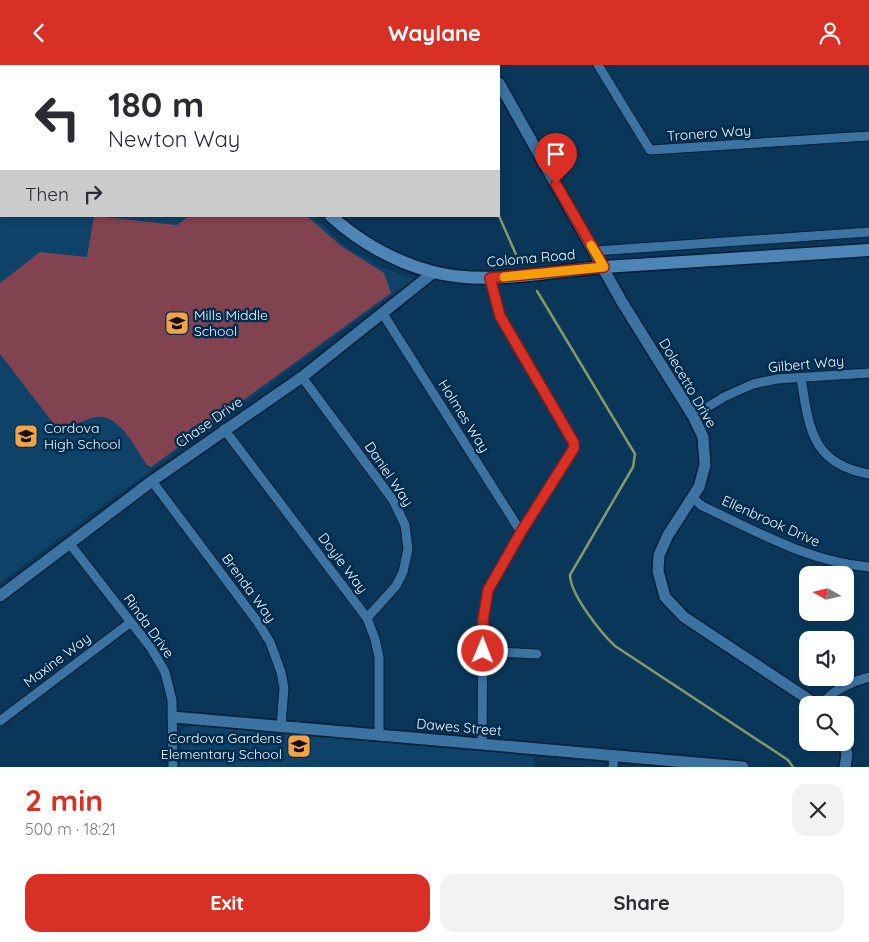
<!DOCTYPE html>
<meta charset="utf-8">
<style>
:root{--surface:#fff;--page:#f2f2f3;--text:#2b2b33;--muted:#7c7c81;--accent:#d93025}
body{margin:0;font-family:Quicksand,sans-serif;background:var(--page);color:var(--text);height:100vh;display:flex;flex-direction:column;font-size:19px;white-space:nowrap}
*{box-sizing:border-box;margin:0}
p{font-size:16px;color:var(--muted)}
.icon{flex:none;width:28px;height:28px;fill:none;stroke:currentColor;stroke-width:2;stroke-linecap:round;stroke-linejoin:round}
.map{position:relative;height:702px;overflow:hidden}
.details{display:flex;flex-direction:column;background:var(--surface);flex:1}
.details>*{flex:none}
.banner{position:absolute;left:0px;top:0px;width:500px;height:152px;box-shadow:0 2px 8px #0003;background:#fff;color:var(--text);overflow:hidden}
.needle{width:32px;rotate:278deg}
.controls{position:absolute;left:799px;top:501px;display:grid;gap:10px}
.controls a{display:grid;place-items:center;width:55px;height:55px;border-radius:10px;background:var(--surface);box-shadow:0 2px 8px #0003;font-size:25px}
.pin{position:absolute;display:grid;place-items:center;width:42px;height:42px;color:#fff;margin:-51px -21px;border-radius:50% 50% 50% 0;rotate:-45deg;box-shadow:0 0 5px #0007}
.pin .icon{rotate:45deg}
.me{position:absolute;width:55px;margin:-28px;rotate:1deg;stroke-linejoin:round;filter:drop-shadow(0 0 4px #0008)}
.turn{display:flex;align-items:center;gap:18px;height:105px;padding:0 25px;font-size:22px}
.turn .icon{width:65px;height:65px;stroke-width:2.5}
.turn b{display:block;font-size:35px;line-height:42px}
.then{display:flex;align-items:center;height:48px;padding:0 25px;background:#0003;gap:10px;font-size:19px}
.round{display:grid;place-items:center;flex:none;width:52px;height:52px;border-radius:15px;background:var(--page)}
.summary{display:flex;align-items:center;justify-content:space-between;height:85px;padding:0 25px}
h1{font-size:30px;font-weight:700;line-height:38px;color:var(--accent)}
.action{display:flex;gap:10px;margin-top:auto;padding:10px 25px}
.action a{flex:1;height:58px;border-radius:15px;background:var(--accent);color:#fff;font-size:20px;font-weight:700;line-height:58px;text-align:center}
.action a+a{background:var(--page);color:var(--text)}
header{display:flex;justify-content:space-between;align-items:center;height:65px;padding:0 25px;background:var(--accent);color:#fff;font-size:22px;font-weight:700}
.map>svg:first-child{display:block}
.built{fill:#0f4268}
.green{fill:#824351}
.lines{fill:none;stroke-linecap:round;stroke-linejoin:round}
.stream{stroke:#849965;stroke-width:2.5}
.minor-casing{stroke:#011d35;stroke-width:11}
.tertiary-casing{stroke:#011d35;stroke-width:14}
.secondary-casing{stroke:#011d35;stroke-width:15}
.minor{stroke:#3b73a3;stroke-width:9}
.tertiary{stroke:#3b73a3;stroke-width:11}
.secondary{stroke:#4d86b6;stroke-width:12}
.route-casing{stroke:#8d1f18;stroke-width:12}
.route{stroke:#d93025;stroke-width:9}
.slow{stroke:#f59e0b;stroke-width:9}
.labels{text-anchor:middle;stroke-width:5;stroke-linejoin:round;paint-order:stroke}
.street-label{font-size:14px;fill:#eff5fb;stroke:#002c4d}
.poi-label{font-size:14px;fill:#eff5fb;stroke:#002c4d;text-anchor:start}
</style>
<header><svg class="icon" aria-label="back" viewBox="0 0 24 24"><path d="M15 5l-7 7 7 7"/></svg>Waylane<svg class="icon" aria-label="person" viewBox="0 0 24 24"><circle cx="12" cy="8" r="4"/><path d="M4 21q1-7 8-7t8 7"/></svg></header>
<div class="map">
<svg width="869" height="702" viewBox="0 0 869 702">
<rect width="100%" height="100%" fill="#0a3759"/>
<!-- built -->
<path class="built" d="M0,0L157,1H1V151H313L342,179L380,202L414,214L102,441L0,518Z
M191,660L534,691V702H180V670L182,664Z"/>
<!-- green -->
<path class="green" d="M94,151L177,160L189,151H307L341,181L384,208L391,228L151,402L147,400C135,383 119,348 96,352C84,354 71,363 60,367L0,289V218L40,187L87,192Z"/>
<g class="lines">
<!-- stream -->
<path class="stream" d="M411,0V1
M499,151L518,194
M537,226L635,389L633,402L570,510C570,529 601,568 615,581L788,695L793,702"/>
<!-- minor casing -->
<g class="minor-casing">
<path id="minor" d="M598,0L650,85L869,71
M284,1L286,0
M595,186L869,167
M383,249L521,467
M302,312L393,435L405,460L408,484L403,507L396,521L367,553
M801,313C809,362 811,399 869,409
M693,351L724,332L753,319L777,314L869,308
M224,364L367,553L375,574L379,592V670
M152,416L257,556L270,577L281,607L284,623L281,661
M693,433L702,441C756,466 809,497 869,502
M70,479L151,583L165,607L172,635L173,702
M483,586L537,589
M822,640C830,626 853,616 869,612
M0,656L131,557
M482,679L483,555L488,525L521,467L574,383V378L500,251L490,213
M613,702L614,691"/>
</g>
<!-- tertiary casing -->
<g class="tertiary-casing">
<path id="tertiary" d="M489,0V1
M499,18L622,237L693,351L703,372L705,400L699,422L668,470L659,490L658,506L665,532L684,552L817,640
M0,531L152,416L302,312L434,207
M173,652L743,702
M844,678L847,689L845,702"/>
</g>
<!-- secondary casing -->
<g class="secondary-casing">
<path id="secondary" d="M176,0L178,1
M331,151C361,178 395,197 433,207C489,221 548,206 604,202C692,196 781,191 869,185"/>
</g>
<!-- minor -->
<use href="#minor" class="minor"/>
<!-- tertiary -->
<use href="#tertiary" class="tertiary"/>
<!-- secondary -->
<use href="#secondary" class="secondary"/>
</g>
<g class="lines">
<!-- route casing -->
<g class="route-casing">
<path id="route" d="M483,586V555L488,525L521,467L574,383V378L500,251L490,213L604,202L556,119"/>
</g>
<!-- route -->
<use href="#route" class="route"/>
<!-- slow -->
<path class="slow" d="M504,212L604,202L591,180"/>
</g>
<!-- icons -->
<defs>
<g id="school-square" transform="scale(1.25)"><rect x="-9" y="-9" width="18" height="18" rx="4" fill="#f4a344" stroke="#002c4d"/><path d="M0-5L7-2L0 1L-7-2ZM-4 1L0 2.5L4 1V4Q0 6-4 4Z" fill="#111"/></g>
</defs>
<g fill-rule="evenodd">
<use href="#school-square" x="177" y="258"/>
<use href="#school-square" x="26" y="371"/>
<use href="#school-square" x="299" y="681"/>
</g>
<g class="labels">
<!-- street labels -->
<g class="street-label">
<text transform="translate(709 68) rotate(-4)" y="5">Tronero Way</text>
<text transform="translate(531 193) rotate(-5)" y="5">Coloma Road</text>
<text transform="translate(806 299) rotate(-5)" y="5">Gilbert Way</text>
<text transform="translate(688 318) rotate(60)" y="5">Dolecetto Drive</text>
<text transform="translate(464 351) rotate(58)" y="5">Holmes Way</text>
<text transform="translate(209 357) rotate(-35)" y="5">Chase Drive</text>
<text transform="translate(389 409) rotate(56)" y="5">Daniel Way</text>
<text transform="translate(771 456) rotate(24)" y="5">Ellenbrook Drive</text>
<text transform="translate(343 498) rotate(53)" y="5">Doyle Way</text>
<text transform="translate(249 523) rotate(54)" y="5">Brenda Way</text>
<text transform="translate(149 561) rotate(54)" y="5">Rinda Drive</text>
<text transform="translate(57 595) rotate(-37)" y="5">Maxine Way</text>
<text transform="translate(459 662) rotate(5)" y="5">Dawes Street</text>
</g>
<!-- poi labels -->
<g class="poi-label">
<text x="194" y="255">Mills Middle<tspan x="194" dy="16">School</tspan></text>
<text x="44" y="368">Cordova<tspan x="44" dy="16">High School</tspan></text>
<text x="282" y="678" text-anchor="end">Cordova Gardens<tspan x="282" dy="16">Elementary School</tspan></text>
</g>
</g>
</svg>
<div class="controls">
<a><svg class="needle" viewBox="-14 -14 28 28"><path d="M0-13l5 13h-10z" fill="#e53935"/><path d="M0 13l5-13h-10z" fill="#7c7c81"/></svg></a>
<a><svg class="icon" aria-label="sound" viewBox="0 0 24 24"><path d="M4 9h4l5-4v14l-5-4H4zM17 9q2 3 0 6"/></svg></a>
<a><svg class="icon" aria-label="search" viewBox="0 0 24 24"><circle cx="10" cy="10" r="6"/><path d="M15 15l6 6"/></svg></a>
</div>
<div class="pin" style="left:556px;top:119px;background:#d93025"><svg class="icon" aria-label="arrive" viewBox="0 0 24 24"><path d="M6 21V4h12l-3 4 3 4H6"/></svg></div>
<svg class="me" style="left:483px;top:586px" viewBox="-20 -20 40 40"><circle r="17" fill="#d93025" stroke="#fff" stroke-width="3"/><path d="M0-11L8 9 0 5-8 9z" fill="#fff"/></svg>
<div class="banner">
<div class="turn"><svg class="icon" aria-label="left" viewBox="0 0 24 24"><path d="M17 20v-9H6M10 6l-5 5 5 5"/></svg><div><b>180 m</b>Newton Way</div></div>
<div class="then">Then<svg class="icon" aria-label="right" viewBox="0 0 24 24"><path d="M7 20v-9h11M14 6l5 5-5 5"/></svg></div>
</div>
</div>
<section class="details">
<div class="summary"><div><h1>2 min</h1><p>500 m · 18:21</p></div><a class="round"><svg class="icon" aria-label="close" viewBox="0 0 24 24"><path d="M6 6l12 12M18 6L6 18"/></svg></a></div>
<div class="action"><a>Exit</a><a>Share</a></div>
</section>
